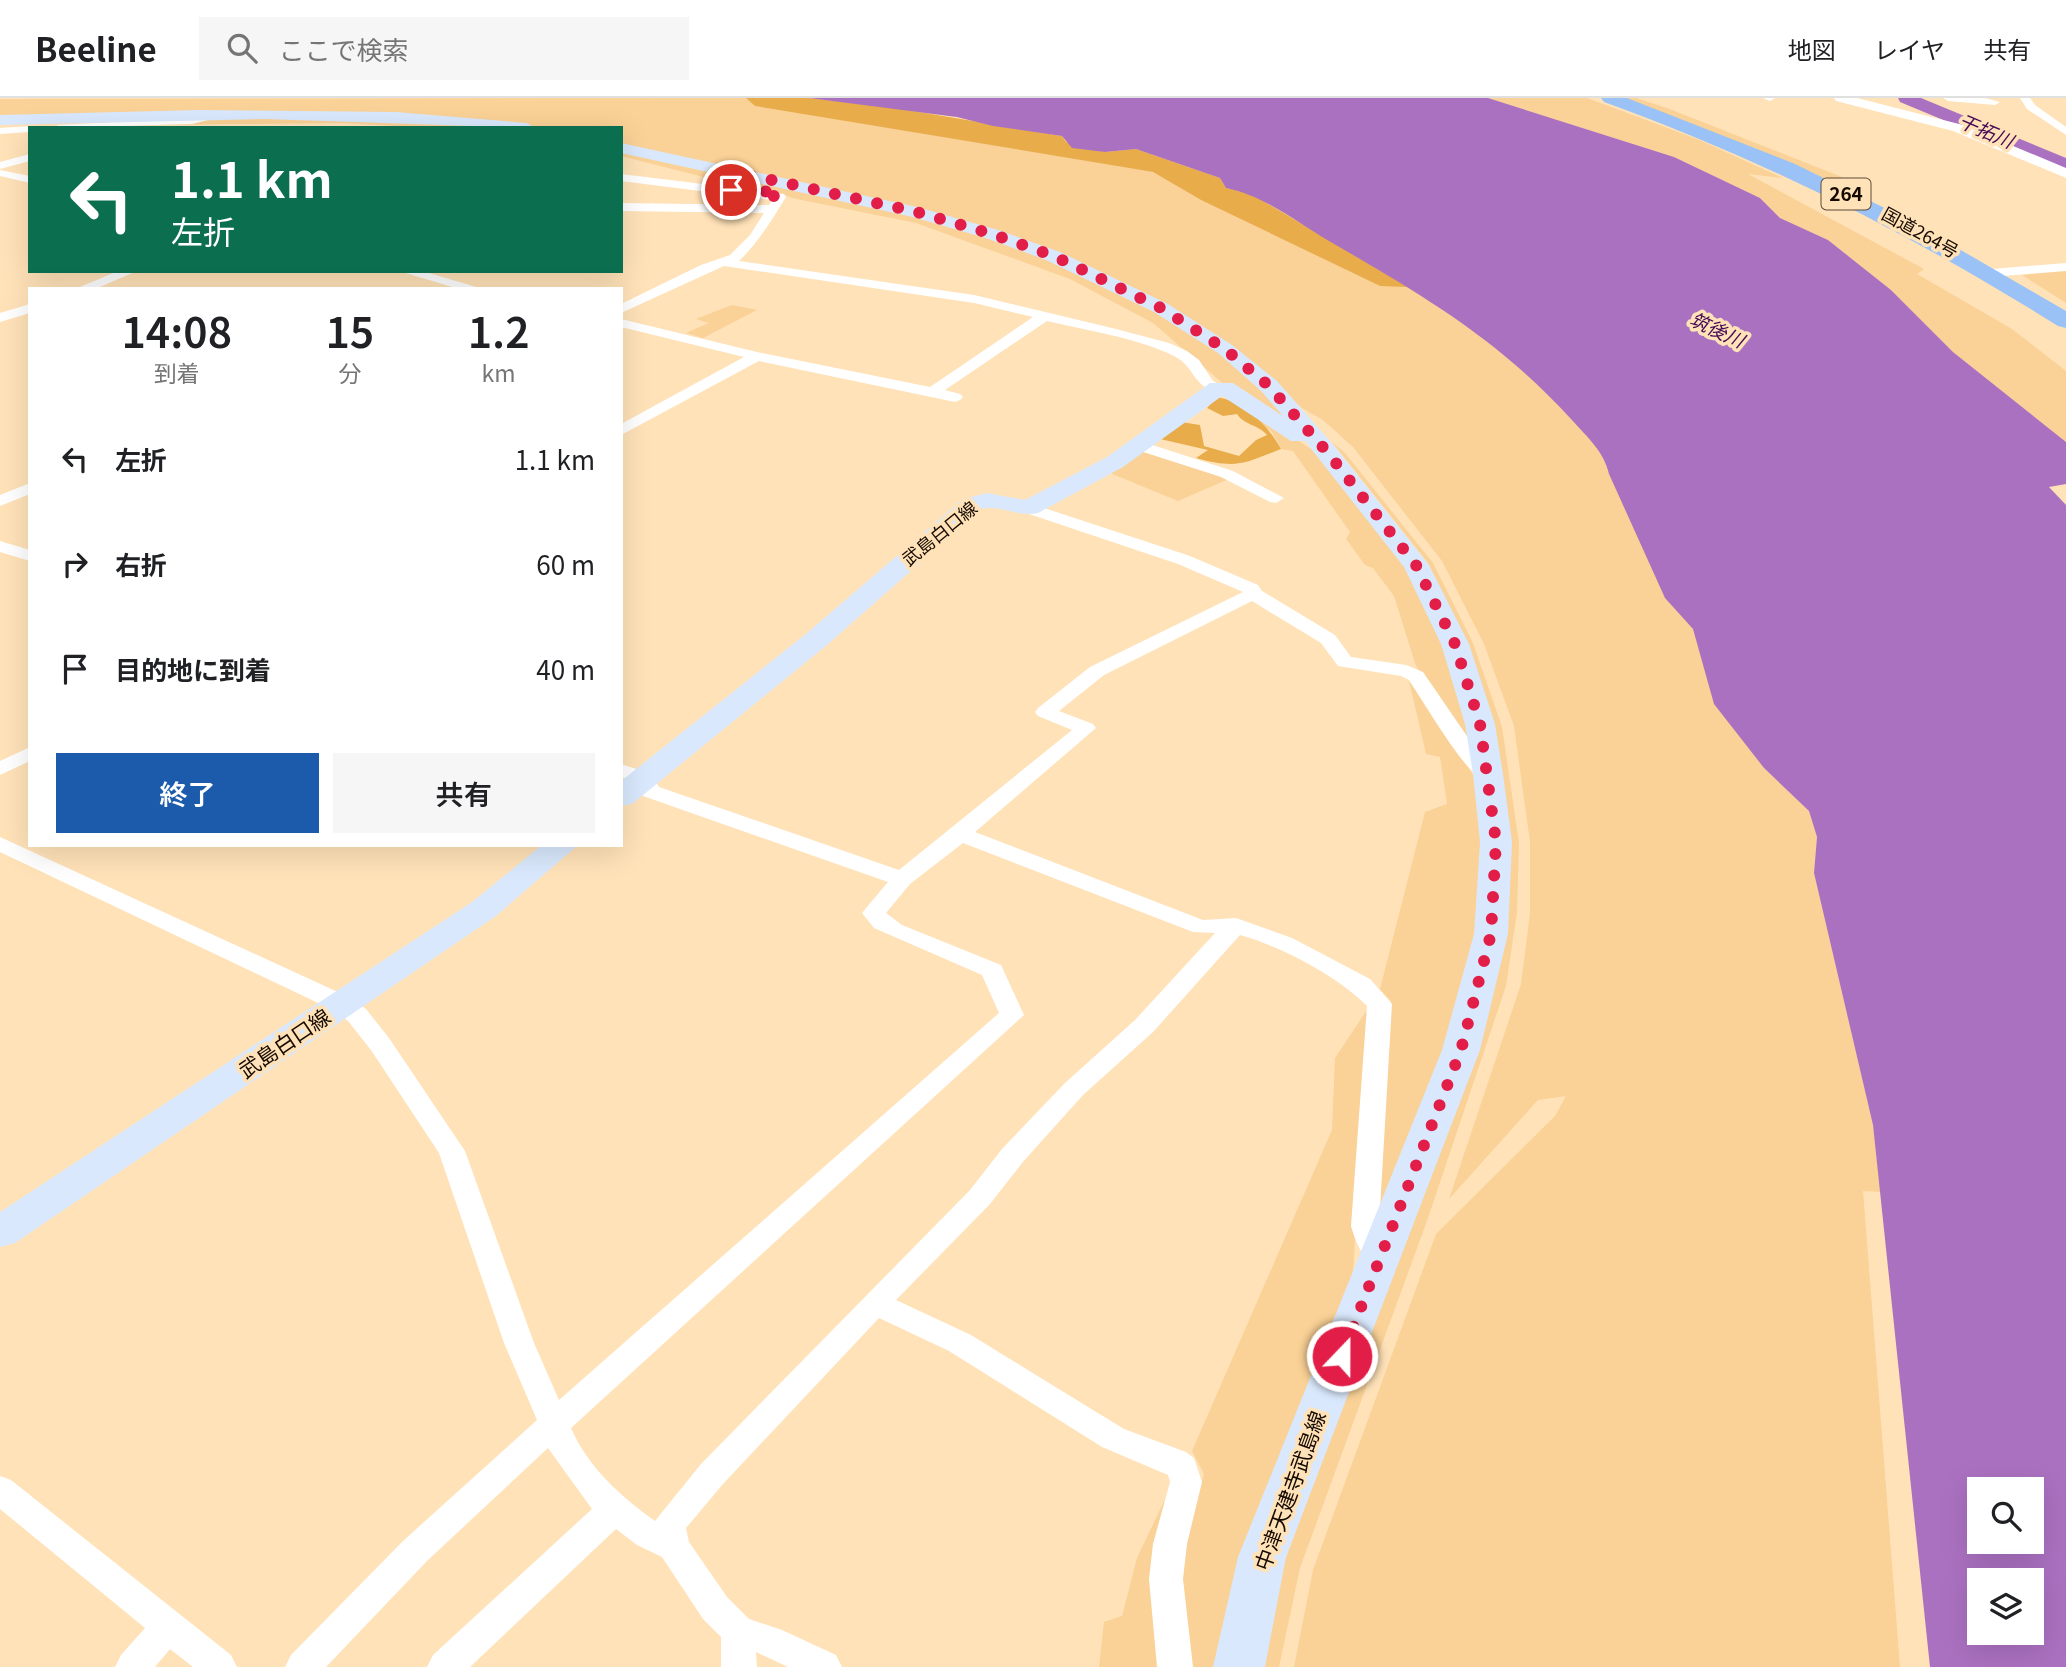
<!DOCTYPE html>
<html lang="ja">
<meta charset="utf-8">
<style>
:root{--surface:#fff;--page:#f6f6f6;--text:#202124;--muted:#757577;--line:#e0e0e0;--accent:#1c5bac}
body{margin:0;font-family:Georgia,"Noto Sans JP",serif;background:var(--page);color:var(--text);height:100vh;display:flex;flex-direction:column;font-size:26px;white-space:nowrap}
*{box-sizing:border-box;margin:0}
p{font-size:23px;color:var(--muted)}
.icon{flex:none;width:38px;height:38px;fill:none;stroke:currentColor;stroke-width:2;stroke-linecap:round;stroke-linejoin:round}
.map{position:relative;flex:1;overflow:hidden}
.side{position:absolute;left:28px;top:189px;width:595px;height:560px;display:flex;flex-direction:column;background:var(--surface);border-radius:0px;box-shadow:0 7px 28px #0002}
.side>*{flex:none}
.hud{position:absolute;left:28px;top:28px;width:595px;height:147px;border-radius:0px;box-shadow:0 7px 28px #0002;background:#0b6e4f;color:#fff;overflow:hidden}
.fabs{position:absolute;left:1967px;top:1379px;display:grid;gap:14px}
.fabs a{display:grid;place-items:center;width:77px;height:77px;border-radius:0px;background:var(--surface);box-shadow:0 7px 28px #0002;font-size:35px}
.pin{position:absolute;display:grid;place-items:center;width:60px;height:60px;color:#fff;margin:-30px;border:4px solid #fff;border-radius:50%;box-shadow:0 2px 7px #0007}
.me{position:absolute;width:77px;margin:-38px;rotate:22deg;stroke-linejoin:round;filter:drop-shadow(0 0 5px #0008)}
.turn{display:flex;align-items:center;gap:24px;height:147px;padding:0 28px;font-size:32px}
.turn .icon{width:91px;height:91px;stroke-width:2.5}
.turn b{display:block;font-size:49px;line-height:60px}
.eta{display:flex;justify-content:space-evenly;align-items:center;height:119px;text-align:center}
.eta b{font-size:42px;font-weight:600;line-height:49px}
.button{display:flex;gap:14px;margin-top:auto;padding:14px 28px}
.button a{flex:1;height:80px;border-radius:0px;background:var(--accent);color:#fff;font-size:28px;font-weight:600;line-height:80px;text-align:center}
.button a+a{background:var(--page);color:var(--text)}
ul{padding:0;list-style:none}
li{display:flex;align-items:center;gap:21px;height:105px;padding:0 28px}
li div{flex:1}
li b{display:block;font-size:26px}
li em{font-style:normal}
header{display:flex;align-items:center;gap:42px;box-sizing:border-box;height:98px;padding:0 35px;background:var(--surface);border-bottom:2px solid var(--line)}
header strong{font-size:33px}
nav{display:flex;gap:38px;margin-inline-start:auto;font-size:24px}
.search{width:490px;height:63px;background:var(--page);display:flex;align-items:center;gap:18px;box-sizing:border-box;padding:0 24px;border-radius:0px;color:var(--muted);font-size:26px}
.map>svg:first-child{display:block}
.green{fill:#fad196}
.forest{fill:#e8ac4b}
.water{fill:#ab71c1;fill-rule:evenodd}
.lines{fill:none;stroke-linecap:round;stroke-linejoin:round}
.river{fill:#ab71c1;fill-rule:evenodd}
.minor{fill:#fff;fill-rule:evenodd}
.tertiary{fill:#fff;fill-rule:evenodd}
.secondary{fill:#d9e8fc;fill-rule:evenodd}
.trunk{fill:#9ac2f6;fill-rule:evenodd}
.route{stroke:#e11d48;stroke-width:12;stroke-dasharray:0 21.6}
.labels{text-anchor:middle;stroke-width:7;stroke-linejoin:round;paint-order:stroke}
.far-street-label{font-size:18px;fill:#160a00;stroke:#ffe2b8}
.far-water-label{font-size:19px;font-style:italic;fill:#440a56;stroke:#ffe2b8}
.shield{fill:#ffe2b8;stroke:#5c4b37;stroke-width:2}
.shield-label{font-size:19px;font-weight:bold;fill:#160a00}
.street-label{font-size:21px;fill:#160a00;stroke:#ffe2b8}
</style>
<header>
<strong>Beeline</strong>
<div class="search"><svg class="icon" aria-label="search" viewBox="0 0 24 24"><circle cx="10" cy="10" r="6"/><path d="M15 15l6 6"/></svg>ここで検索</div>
<nav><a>地図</a><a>レイヤ</a><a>共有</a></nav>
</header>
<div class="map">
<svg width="2066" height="1569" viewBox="0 0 2066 1569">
<rect width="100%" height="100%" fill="#ffe2b8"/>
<!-- green -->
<path class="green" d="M746,0L755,8L1153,74L1201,102L1380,188H1407L1248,94L1226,90L1185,67L1168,64L1160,58L1117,52L1105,54L1066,44L1062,38L993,28L957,19L809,0H860L1097,36L1234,82L1471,224L1623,360L1729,546L1764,670L1809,713L1817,739L1814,775L1873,1027L1881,1094L1863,1093L1900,1569H1294L1313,1472L1436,1136L1555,1018L1566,998L1538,1002L1449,1101L1521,886L1530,815V744L1514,628L1484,546L1442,463L1353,349L1323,322L1302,310L1236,250L1164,205L1064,156L621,46V30H540L435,19L0,20V1Z
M1488,0H1587L1697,41L1783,80L1748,76L1924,171L1917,176L2012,231L2066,273V344L1953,254L1891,192L1828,142L1780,120L1760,100L1674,59Z
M1621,0H1636L1667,10L1842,79L1829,83Z
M224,19L492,28L505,30H432L343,25L144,27Z
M621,52L732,78L750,89L770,96L621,58Z
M749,80C919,119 1074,150 1219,254C1252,278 1280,309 1307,339L1226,288L1153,225L1070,181L916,125L792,100L757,87Z
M2066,172V205L2022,177Z
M732,207L757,212L703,240L686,235L709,225L696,221Z
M1235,302L1325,360L1409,472L1445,546L1474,655L1416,568L1394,498L1373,470L1365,467L1346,441L1350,434L1293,353L1281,351L1272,334Z
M1332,344L1345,355L1433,465L1473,545L1502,629L1519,745L1517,814L1506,888L1427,1123L1300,1470L1279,1569H1261L1282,1470L1470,970L1501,852L1465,544L1428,465Z
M1141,352L1229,381L1178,403L1105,373Z
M1409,583L1477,682L1484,752L1476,843L1446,958L1372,1126L1391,903L1380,891L1425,714L1447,706L1440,659L1426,656Z
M1369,909L1353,1175L1215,1569H1185L1175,1475L1204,1376L1192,1353L1332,1032L1335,960Z
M1168,1395L1162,1569H1099L1104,1524L1122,1518L1137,1460Z"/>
<!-- forest -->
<path class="forest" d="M746,0H809L889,9L1062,38L1066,44L1105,54L1136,51L1220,80L1226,90L1248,94L1408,189L1380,188L1201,102L1153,74L755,8Z
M1217,299C1245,304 1267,326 1281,351C1243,366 1237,371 1196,360L1208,352L1160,341L1181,324L1200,327L1204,348L1239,358L1256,342L1267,337C1259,327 1244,327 1237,316L1223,318L1207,310Z"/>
<!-- water -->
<path class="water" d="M809,0H1488L1674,59L1760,100L1780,120L1828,142L1891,192L1953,254L2066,344V386L2049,389L2066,407V1569H1930L1873,1027L1814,775L1817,739L1809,713L1764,670L1714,606L1693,531L1665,500L1609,376C1604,353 1587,339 1571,321C1497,240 1422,197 1329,143C1295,123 1265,98 1226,90L1220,80L1136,51L1105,54L1072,50L1062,38L993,28L957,19ZM1979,1391H2032V1444H1979ZM1979,1482H2032V1535H1979Z"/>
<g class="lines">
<!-- river -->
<path class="river" d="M1898,0H1921L2066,60V73L1900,4Z"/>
<!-- minor -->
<path class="minor" d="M1763,0H1775L1770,3Z
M1943,0H1985L2000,4L1995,7L1948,3Z
M2020,0H2030L2035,7L2066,29V37L2027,11Z
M216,14L221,17L220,19L192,26L53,30L58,27L192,20Z
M30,28L35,30H30V34L0,36V30Z
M30,56V63L0,71V64Z
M0,72L30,78V85L0,78Z
M621,76L784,96L786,99C773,120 759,144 739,163L974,197L1112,230L1169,245L1187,253L1199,262L1213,283L1225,290L1218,294C1191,288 1196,269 1174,258C1135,239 1088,233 1047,223L945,292L960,296L963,299L960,302L955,304L759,263L621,337V326L744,259L621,229V221L757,254L930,289L1033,219L974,205L724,168L621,215V206L701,167L730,157L750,137L764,115L621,113V105L769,107L772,102L621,83Z
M2066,165V173L1991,179L1984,175L1991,171Z
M118,173H137L95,191H75Z
M399,173H422L483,191H459Z
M30,206V215L0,224V215Z
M1140,343L1233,373L1284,400L1276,405L1270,404L1221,379L1134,351L1132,348Z
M30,385V396L0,408V397Z
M1029,405L1190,458L1258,487L1262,493L1335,537L1351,559L1406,567L1423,574L1482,660L1499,676L1495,680C1490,682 1485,683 1480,680C1461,668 1423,603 1409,582L1401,578L1338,568L1321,545L1252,503L1104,577L1059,613L1093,626L1096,630L975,734L1203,822L1236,820L1292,840L1370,881L1392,906L1379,1128L1383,1140L1396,1157L1392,1165C1367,1173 1357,1149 1351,1128L1367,908C1338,878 1280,848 1240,837L1153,934L1083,997L1022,1065L990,1106L896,1202L971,1237L1124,1331L1186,1354L1194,1360L1202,1384L1187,1446L1183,1481L1193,1569H1157L1149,1481L1153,1446L1170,1384L1168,1377L1102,1349L949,1253L879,1220L723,1386L686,1430L689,1444L727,1499L749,1521L782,1532L836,1557L842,1569H788L756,1554L757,1569H721V1539L703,1521L662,1459L637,1447L616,1431L470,1569H427L433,1557L592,1411L548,1350L427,1463L326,1569H285L291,1557L403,1443L537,1322L504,1245L439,1055L371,952L348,923L335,913L0,754V739L353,901L366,911L389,940L465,1053L534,1245L559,1302L999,915L982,877L874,830L862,815L888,784L643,698L636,684L621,679V666L651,676L659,689L899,772L1072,632L1038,618L1035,614L1038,610L1090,569L1243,494L1178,466L1023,414L1021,410L1023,406ZM963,745L1193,834L1215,835L1135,922L1065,985L1002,1051L970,1092L701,1366L655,1423C620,1398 588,1369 571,1330L1024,917L1001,867L902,827L886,815L910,786Z
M0,443L30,452V463L0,454Z
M30,649V663L0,677V663Z
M0,1378L11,1382L231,1557L237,1569H193L170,1551L155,1569H115L121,1557L145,1530L0,1411Z"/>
<!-- tertiary -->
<path class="tertiary" d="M1834,0H1857L1963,27L2066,70V80L1953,33L1836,3Z"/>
<!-- secondary -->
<path class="secondary" d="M198,12L396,14L527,25L535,30L264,21L0,27V17Z
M621,45L917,109L998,132L1060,154L1168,206L1232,247L1277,283L1336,350L1429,467L1469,546L1495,626L1503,676L1512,744L1508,836L1480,952L1286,1459L1265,1569H1213L1238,1459L1442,952L1474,836L1480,744L1473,676L1465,626L1441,546L1404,469L1305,343H1291L1222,298L1123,369L1038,415C1018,420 1000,406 981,411L827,547L632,706L621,708V683L807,535L963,401L987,395L1025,402L1107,359L1210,285H1233L1283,318L1261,293L1218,255L1154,214L1046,162L986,140L913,119L621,55Z
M542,747H578L496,818L15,1145L0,1149V1114L472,804Z"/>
<!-- trunk -->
<path class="trunk" d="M1601,0H1627L1795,66L1909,122L2066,213V230L2058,228C1913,137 1764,62 1604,4Z"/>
</g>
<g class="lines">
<!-- route -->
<path class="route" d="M731,92L780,99L752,88L740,75L917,114L992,136L1054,158L1161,210L1225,251L1269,288L1328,355L1416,467L1455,546L1480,626L1496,744L1491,836L1461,952L1342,1258"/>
</g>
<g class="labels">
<!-- far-street labels -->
<g class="far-street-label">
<text transform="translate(1920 135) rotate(29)" y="6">国道264号</text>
<text transform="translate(940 436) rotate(-39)" y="6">武島白口線</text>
</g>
<!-- far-water labels -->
<g class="far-water-label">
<text transform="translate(1986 33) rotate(23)" y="7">干拓川</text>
<text transform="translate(1717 232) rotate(25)" y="7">筑後川</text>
</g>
<!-- shield labels -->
<rect class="shield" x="1821.5" y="80.5" width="49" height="31" rx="5"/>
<g class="shield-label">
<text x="1846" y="103">264</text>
</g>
<!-- street labels -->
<g class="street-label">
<text transform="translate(285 946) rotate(-34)" y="7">武島白口線</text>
<text transform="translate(1291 1393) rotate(-70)" y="7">中津天建寺武島線</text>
</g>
</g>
</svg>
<div class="fabs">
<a><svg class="icon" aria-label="search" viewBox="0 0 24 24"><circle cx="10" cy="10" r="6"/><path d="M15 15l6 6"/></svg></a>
<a><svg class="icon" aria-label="layers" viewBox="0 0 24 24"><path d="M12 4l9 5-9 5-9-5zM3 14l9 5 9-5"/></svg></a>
</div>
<div class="pin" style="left:731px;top:92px;background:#d93025"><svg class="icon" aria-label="arrive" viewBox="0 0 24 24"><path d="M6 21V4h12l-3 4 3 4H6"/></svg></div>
<svg class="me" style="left:1342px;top:1258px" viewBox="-20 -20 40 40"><circle r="17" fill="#e11d48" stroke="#fff" stroke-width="3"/><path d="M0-11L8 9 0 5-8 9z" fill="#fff"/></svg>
<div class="hud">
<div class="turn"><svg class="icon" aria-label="left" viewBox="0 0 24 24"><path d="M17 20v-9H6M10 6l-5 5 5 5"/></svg><div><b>1.1 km</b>左折</div></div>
</div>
<section class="side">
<div class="eta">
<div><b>14:08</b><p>到着</p></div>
<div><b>15</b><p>分</p></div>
<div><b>1.2</b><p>km</p></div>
</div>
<ul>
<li><svg class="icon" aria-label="left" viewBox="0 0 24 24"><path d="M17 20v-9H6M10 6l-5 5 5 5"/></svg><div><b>左折</b></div><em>1.1 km</em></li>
<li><svg class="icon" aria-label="right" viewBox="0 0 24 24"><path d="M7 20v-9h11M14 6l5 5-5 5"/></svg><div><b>右折</b></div><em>60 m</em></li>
<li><svg class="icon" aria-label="arrive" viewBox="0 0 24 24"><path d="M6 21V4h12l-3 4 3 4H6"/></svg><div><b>目的地に到着</b></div><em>40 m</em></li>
</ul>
<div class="button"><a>終了</a><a>共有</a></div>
</section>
</div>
